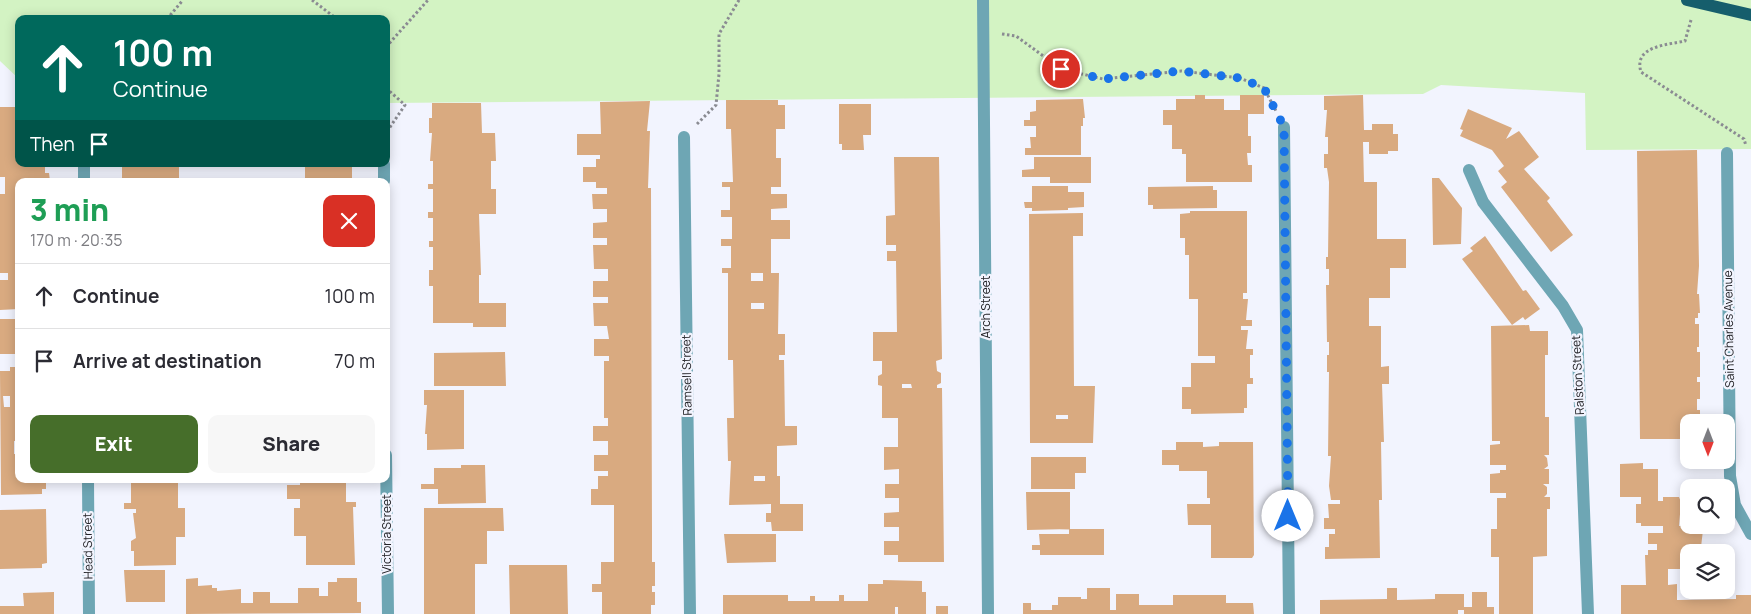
<!DOCTYPE html>
<meta charset="utf-8">
<style>
:root{--surface:#fff;--page:#f7f7f7;--text:#2b2b33;--muted:#7c7c81;--line:#e1e1e2;--accent:#466e2a}
body{margin:0;font-family:Manrope,sans-serif;background:var(--page);color:var(--text);height:100vh;display:flex;flex-direction:column;font-size:19px;white-space:nowrap}
*{box-sizing:border-box;margin:0}
p{font-size:16px;color:var(--muted)}
.icon{flex:none;width:28px;height:28px;fill:none;stroke:currentColor;stroke-width:2;stroke-linecap:round;stroke-linejoin:round}
.map{position:relative;flex:1;overflow:hidden}
.panel{position:absolute;left:15px;top:178px;width:375px;height:305px;display:flex;flex-direction:column;background:var(--surface);border-radius:10px;box-shadow:0 2px 12px #0003}
.panel>*{flex:none}
.top-card{position:absolute;left:15px;top:15px;width:375px;height:152px;border-radius:10px;box-shadow:0 2px 12px #0003;background:#00695c;color:#fff;overflow:hidden}
.needle{width:32px;rotate:180deg}
.tools{position:absolute;left:1680px;top:414px;display:grid;gap:10px}
.tools a{display:grid;place-items:center;width:55px;height:55px;border-radius:10px;background:var(--surface);box-shadow:0 2px 12px #0003;font-size:25px}
.pin{position:absolute;display:grid;place-items:center;width:42px;height:42px;color:#fff;margin:-21px;border:2px solid #fff;border-radius:50%;box-shadow:0 1px 5px #0007}
.me{position:absolute;width:55px;margin:-28px;rotate:0deg;stroke-linejoin:round;filter:drop-shadow(0 0 4px #0008)}
.turn{display:flex;align-items:center;gap:18px;height:105px;padding:0 15px;font-size:22px}
.turn .icon{width:65px;height:65px;stroke-width:2.5}
.turn b{display:block;font-size:35px;line-height:42px}
.then{display:flex;align-items:center;height:48px;padding:0 15px;background:#0003;gap:10px;font-size:19px}
.round{display:grid;place-items:center;flex:none;width:52px;height:52px;border-radius:10px;background:var(--page)}
.overview{display:flex;align-items:center;justify-content:space-between;height:85px;padding:0 15px}
h1{font-size:30px;font-weight:800;line-height:38px;color:#1e9e55}
.cta{display:flex;gap:10px;margin-top:auto;padding:10px 15px}
.cta a{flex:1;height:58px;border-radius:10px;background:var(--accent);color:#fff;font-size:20px;font-weight:800;line-height:58px;text-align:center}
.cta a+a{background:var(--page);color:var(--text)}
ul{padding:0;list-style:none}
li{display:flex;align-items:center;gap:15px;height:65px;padding:0 15px;border-top:1px solid var(--line)}
li div{flex:1}
li b{display:block;font-size:19px}
li em{font-style:normal}
.map>svg:first-child{display:block}
.green{fill:#d3f3c3}
.building{fill:#d9aa80;fill-rule:evenodd}
.lines{fill:none;stroke-linecap:round;stroke-linejoin:round}
.path{stroke:#8a8b92;stroke-width:3;stroke-dasharray:2.5 2.5;stroke-linecap:butt}
.minor{stroke:#6ea6b4;stroke-width:12}
.major{stroke:#165e6c;stroke-width:12}
.route{stroke:#1a73e8;stroke-width:9;stroke-dasharray:0 16.2}
.labels{text-anchor:middle;stroke-width:4.5;stroke-linejoin:round;paint-order:stroke}
.street-label{font-size:12px;fill:#212125;stroke:#f2f4fe}
</style>
<div class="map">
<svg width="1751" height="614" viewBox="0 0 1751 614">
<rect width="100%" height="100%" fill="#f2f4fe"/>
<!-- green -->
<path class="green" d="M0,0H1751V149L1586,150L1585,93L1441,85L1423,94L386,103V19H19V79L0,61Z"/>
<!-- building -->
<path class="building" d="M1195,95H1205V99H1224V110H1240V95H1264V114H1248V136H1251V153H1247L1248,165H1252V182H1186V154H1182V149H1172V125H1163V110H1176V99H1195Z
M1363,95L1364,130H1372V124H1393V134H1398V151H1388V154H1369V142H1363L1364,182H1377V239H1406V268H1390V298H1369V326H1381V367L1389,366V384H1382L1384,442H1381L1382,500H1379L1380,558L1325,559V547H1329V534H1335V529H1324V518H1329L1328,504H1340V500H1331L1329,486L1331,456H1328L1329,372H1327V355H1329V342H1327L1326,285H1329V269H1326V257H1328L1329,182L1327,168H1324V154H1328V137H1325L1327,110H1324V96Z
M1083,99L1085,118H1083V126H1081V155H1025V148H1031L1030,137H1036V126H1024V120H1030V112L1036,111V100Z
M726,100H778V105H785V129H776V158H781V187H771V194H787V208L771,209V220H790V239H771V273H779L778,334H785V355H779V360H784L785,426H797V445L777,446V476H780V504H803V531H772L771,522H766V513H771V504L729,505L731,461H728L727,418H734L733,360H728V273H722V268H731V246H721V239H732V217H721V210H730V187H722V182H733L731,129H726ZM751,273H763V281H751ZM751,303H764V309H751ZM754,476H765V481H754Z
M650,101L647,131H650L648,188H651L652,532V562H655V586H652V592H655V605H651V614H602V592H592V584H601V562H614V505H591V489H598V476H608V471H594V455H608V441H593V426H608V418H604V361H609V356H594V339H609L607,326H594L593,303H608V297H593V281H608V269H594L593,245H607V238H593V223L607,222V209H593L592,194H607V188H596V182H583V167H596V159H600V155H577V134H601L600,102Z
M432,103H481L482,133H495L496,161H491V189H496V214H479L481,275H479V303H506V327H473V323H433V286H429V270H433V247H429V241H433V218H428V212H433V189H428V184H433V161H430L432,133H429V118H432Z
M839,104H871V135H863L864,150H842V144H839Z
M0,107H19V164H45V173H49L50,181H19V309L0,310V280H8V273H0V194H5V177H0Z
M1468,109L1512,128L1506,139L1519,131L1539,157L1524,169L1550,198L1547,201L1573,235L1551,252L1501,187L1507,182L1498,171L1504,166L1492,150L1460,136L1463,130L1460,129Z
M1697,150L1699,266L1697,294H1699L1700,313H1698V318H1695V324H1699V347H1697V352H1700V377H1697V382H1700V399H1697V410H1700V422H1689V439H1640L1637,151Z
M894,157H939L942,359L936,361L937,371L941,373V383L937,385V388H942L944,562H898V555H884V541H899V527H884V513L899,512V498H885V484H899V469L884,470V447H898V418H882V386L878,385V376L882,374V361H873V332H897L896,261H887V251H896V245H886V216L895,215ZM902,384H911L912,388H902Z
M1034,157H1091V183H1050V177H1022V170L1034,169Z
M122,164H179V181H122Z
M305,164H352V181H305Z
M1432,178H1439L1462,208L1461,244L1433,245Z
M1032,186H1068V192H1084V207L1068,208V210L1032,211V208H1025L1024,202H1032Z
M1213,186V190H1217V208L1153,209V205H1148V187Z
M1190,211H1247V293H1243V299H1248L1246,320H1252V326H1241V330H1248L1246,349H1253V355H1250V378H1253V384H1247V408H1244V413L1191,414V409H1182V387H1191V363H1215V356H1198V299H1189V255H1185V238H1180V214L1190,213Z
M1083,213V236H1073L1074,386H1095L1093,443H1030L1029,214ZM1056,415H1068V419H1056Z
M1485,236L1523,291L1526,290L1540,309L1525,320L1523,317L1512,325L1462,259L1473,251L1470,248Z
M0,319H19V354H0Z
M1529,325L1530,331H1548V355H1545V417H1549V455H1544L1547,458L1548,466L1544,469H1549V484H1543L1547,487V494L1544,497H1550V509H1547V556L1533,557V614H1499V557H1491V529H1497V498H1506V493H1490V474L1500,473V470H1506V465H1490V445L1500,444V441H1492L1491,326Z
M505,352L506,386H434V353Z
M10,367H19V441H14V454H19V479H46V489H42V494L1,495L0,371H10ZM3,396H10V407H4Z
M424,390H464V449L427,450V434H425L427,405H424Z
M1176,442H1203V447L1219,446V442H1253L1254,555L1252,558H1211V525H1188L1187,504H1210V498H1207V471H1179V465H1162V450H1176Z
M1031,457H1086V473H1075V489H1031Z
M1643,463V469H1658V501H1663V497H1679L1681,502L1679,526H1700L1703,530L1701,547H1712V552H1689V569H1668V585L1677,584V600L1736,599V595H1751V614H1621V585H1646L1645,555H1648V550H1657V544H1648V533H1663V526H1641V523H1636V504H1641V497H1620V464Z
M461,465H485L486,503L438,504V489H421V484H434V468H461Z
M131,479H178V508H185V537H176V565L134,566V551H131V541L136,538L133,513H136V509H124V503H131Z
M300,479H346V502H356V507H353L355,565H306V536H294V508H300V499H287V485H300Z
M1026,492H1070V529L1027,530Z
M424,508H503L504,531H487V564H475V614H424Z
M46,509L47,563L42,564V568L0,569V510Z
M1069,529H1104V555H1040V550H1032V545H1040L1039,534H1069Z
M724,534H776V562L727,563Z
M509,565H567L568,614H510Z
M124,570H165V602H126Z
M198,578V586L212,585V588H217V591L241,589V603H253V592H270V603H298V588H319V596H328V582H337V578H357V602H361V613L186,614V579Z
M883,580L922,581V592H926V614H898V607H895V614H723V595H788V601H810V596H815V601H839V595H844V601H868V584H883Z
M1087,588H1110V610H1116V594H1139V605H1173V595H1226V603H1253L1254,614H1023V603H1031V610H1052V605H1058V597H1081V599H1087Z
M1387,588H1397V600L1435,599V594H1464V607H1472V592H1487V607H1494V614H1464V610H1458V614H1320V600L1387,599Z
M54,592V614H0V606H24L23,593Z
M936,606H948V614H936Z"/>
<g class="lines">
<!-- path -->
<path class="path" d="M312,0L337,19
M167,19L183,0
M1691,20L1685,41C1667,45 1633,46 1641,72L1744,139L1746,146
M1002,34L1016,36L1061,69L1103,79L1181,71L1240,78L1264,88L1276,111
M386,47L428,0
M386,88L405,105L386,133
M697,124L716,105L719,74V34L739,0"/>
<!-- minor -->
<path class="minor" d="M983,0L988,614
M1284,127L1289,614
M684,137L690,614
M1727,153L1730,476L1735,505L1751,534
M84,164V181
M384,164V181
M1469,170L1483,202L1563,306L1577,330L1588,614
M386,455L388,614
M88,479L89,614"/>
<!-- major -->
<path class="major" d="M1687,0L1751,15"/>
</g>
<g class="lines">
<!-- route -->
<path class="route" d="M1061,69L1103,79L1181,71L1240,78L1264,88L1284,127L1288,516"/>
</g>
<g class="labels">
<!-- street labels -->
<g class="street-label">
<text transform="translate(986 307) rotate(-90)" y="4">Arch Street</text>
<text transform="translate(1729 329) rotate(-91)" y="4">Saint Charles Avenue</text>
<text transform="translate(687 375) rotate(-91)" y="4">Ramsell Street</text>
<text transform="translate(1578 375) rotate(-93)" y="4">Ralston Street</text>
<text transform="translate(387 534) rotate(-90)" y="4">Victoria Street</text>
<text transform="translate(88 546) rotate(-91)" y="4">Head Street</text>
</g>
</g>
</svg>
<div class="tools">
<a><svg class="needle" viewBox="-14 -14 28 28"><path d="M0-13l5 13h-10z" fill="#e53935"/><path d="M0 13l5-13h-10z" fill="#7c7c81"/></svg></a>
<a><svg class="icon" aria-label="search" viewBox="0 0 24 24"><circle cx="10" cy="10" r="6"/><path d="M15 15l6 6"/></svg></a>
<a><svg class="icon" aria-label="layers" viewBox="0 0 24 24"><path d="M12 4l9 5-9 5-9-5zM3 14l9 5 9-5"/></svg></a>
</div>
<div class="pin" style="left:1061px;top:69px;background:#d93025"><svg class="icon" aria-label="arrive" viewBox="0 0 24 24"><path d="M6 21V4h12l-3 4 3 4H6"/></svg></div>
<svg class="me" style="left:1288px;top:516px" viewBox="-20 -20 40 40"><circle r="19" fill="#fff"/><path d="M0-13L10 11 0 6-10 11z" fill="#1a73e8"/></svg>
<div class="top-card">
<div class="turn"><svg class="icon" aria-label="ahead" viewBox="0 0 24 24"><path d="M12 20V5M6 11l6-6 6 6"/></svg><div><b>100 m</b>Continue</div></div>
<div class="then">Then<svg class="icon" aria-label="arrive" viewBox="0 0 24 24"><path d="M6 21V4h12l-3 4 3 4H6"/></svg></div>
</div>
<section class="panel">
<div class="overview"><div><h1>3 min</h1><p>170 m · 20:35</p></div><a class="round" style="background:#d93025;color:#fff"><svg class="icon" aria-label="close" viewBox="0 0 24 24"><path d="M6 6l12 12M18 6L6 18"/></svg></a></div>
<ul>
<li><svg class="icon" aria-label="ahead" viewBox="0 0 24 24"><path d="M12 20V5M6 11l6-6 6 6"/></svg><div><b>Continue</b></div><em>100 m</em></li>
<li><svg class="icon" aria-label="arrive" viewBox="0 0 24 24"><path d="M6 21V4h12l-3 4 3 4H6"/></svg><div><b>Arrive at destination</b></div><em>70 m</em></li>
</ul>
<div class="cta"><a>Exit</a><a>Share</a></div>
</section>
</div>
